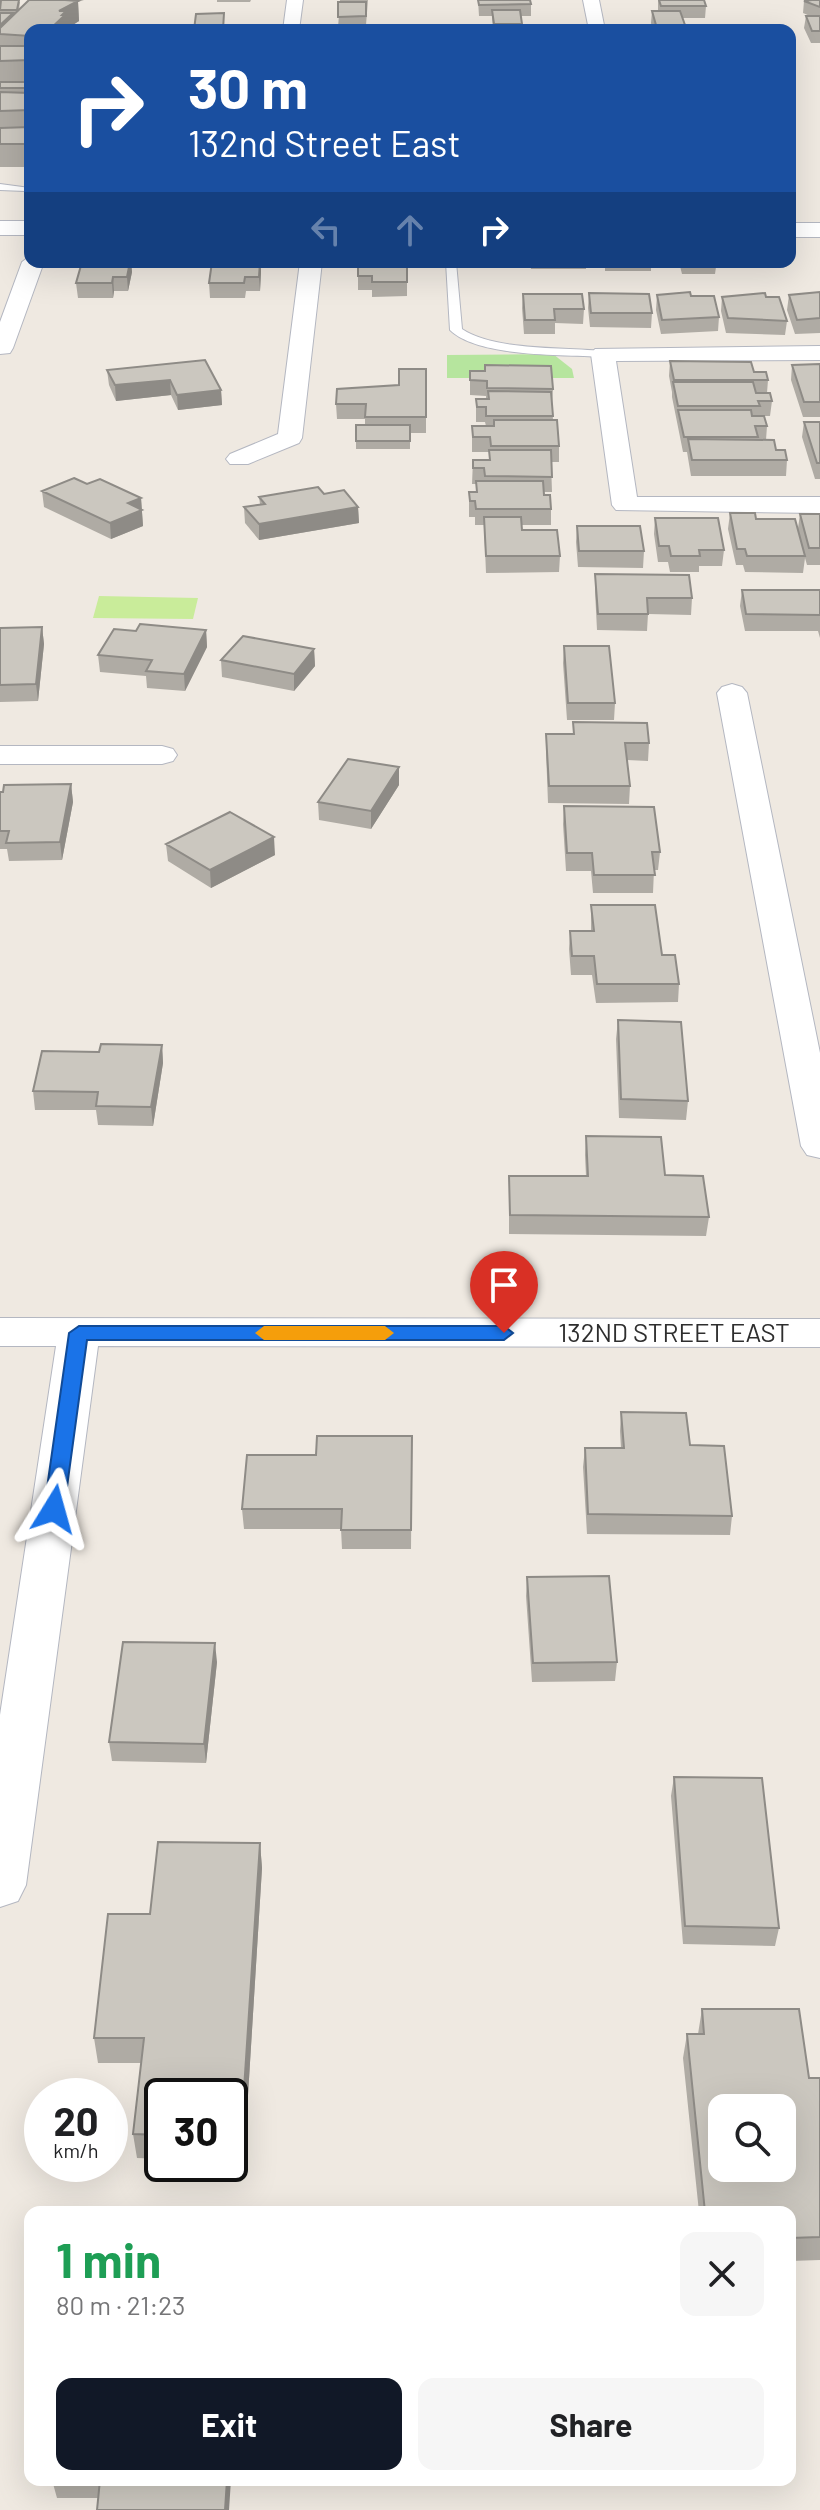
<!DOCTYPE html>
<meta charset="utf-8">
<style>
:root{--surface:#fff;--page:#f6f6f6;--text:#202124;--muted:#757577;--accent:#111827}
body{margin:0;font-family:Barlow,sans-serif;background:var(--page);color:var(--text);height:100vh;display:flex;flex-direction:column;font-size:30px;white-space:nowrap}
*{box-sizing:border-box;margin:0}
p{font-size:26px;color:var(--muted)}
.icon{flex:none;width:44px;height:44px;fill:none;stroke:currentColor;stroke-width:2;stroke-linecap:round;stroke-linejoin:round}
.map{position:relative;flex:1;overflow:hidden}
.drawer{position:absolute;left:24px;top:2206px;width:772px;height:280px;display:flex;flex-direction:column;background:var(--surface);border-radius:16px;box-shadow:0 8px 32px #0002}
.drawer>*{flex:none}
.top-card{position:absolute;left:24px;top:24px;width:772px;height:244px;border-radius:16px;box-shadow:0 8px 32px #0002;background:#1a4fa0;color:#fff;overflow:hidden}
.controls{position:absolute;left:708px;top:2094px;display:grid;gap:16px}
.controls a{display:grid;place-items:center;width:88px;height:88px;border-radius:16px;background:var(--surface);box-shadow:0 8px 32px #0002;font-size:40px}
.speed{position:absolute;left:24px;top:2078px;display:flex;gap:16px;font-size:40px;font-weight:700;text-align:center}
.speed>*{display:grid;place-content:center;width:104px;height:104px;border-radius:50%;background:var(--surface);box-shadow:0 8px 32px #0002;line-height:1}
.speed small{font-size:20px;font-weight:400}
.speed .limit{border:4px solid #111;border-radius:12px;background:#fff;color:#111}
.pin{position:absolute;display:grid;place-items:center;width:68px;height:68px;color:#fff;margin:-82px -34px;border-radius:50% 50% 50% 0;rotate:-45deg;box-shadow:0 0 8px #0007}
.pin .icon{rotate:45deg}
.me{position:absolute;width:88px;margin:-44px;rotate:8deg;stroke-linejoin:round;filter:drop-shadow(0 0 6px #0008)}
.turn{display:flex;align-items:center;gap:28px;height:168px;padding:0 32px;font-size:36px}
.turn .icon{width:104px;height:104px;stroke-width:2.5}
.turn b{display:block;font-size:56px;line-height:68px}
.lanes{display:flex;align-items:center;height:76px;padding:0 32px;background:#0003;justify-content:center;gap:40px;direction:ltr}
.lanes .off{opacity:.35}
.round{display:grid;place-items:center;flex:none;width:84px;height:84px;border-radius:16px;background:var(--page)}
.overview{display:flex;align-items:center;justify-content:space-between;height:136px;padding:0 32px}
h1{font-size:48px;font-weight:700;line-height:60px;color:#1e9e55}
.action{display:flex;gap:16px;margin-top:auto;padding:16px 32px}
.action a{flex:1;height:92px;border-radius:16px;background:var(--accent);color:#fff;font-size:32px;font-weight:700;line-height:92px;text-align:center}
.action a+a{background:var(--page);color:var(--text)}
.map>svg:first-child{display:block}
.green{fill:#b6e59e}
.pitch{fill:#c9ec9a}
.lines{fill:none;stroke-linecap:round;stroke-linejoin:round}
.lane-casing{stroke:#b4b7c1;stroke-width:2}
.street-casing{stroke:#b4b7c1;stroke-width:2}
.secondary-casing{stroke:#b4b7c1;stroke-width:2}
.lane{fill:#fff;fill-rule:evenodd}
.street{fill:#fff;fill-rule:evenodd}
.secondary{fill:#fff;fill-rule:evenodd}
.wall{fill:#afaba4}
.shaded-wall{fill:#8e8b86}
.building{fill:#cbc7bf;stroke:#8e8b86;stroke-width:2;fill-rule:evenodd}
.route{fill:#1a73e8;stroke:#114b97;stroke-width:2}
.slow{fill:#f59e0b}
.labels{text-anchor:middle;stroke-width:8;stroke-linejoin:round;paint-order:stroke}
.street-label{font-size:26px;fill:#2e2e2e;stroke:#fff}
</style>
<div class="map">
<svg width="820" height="2510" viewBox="0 0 820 2510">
<rect width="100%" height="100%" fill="#efe9e1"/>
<!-- green -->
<path class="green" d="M553,354L572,369L574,378H447V355Z"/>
<!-- pitch -->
<path class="pitch" d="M99,596L198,598L193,619L93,618Z"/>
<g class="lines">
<!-- lane casing -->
<g class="lane-casing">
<path id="lane" d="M0,184L30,188L25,191L0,190Z
M446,262H456L462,329C495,351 563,347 603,351L609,354L603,357C564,354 479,358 450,330Z"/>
</g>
<!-- street casing -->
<g class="street-casing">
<path id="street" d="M287,0H303L299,30H283Z
M583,0H599L605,30H589Z
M30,256V262H44L13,348L10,353L0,354V322L22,262Z
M300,262H322L302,438L299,443L248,464H230L226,459L230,454L278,434Z
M820,346V360L616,361L637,497H820V513L616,510L612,505L591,354L595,349Z
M732,684L742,687L747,693L820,1053V1158L807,1155L801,1146L717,693L722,687Z
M0,746H162L173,749L177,755L173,761L162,764H0Z
M0,1318L820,1319V1347L98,1346L26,1885L18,1901L0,1907V1715L56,1346H0Z"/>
</g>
<!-- secondary casing -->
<g class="secondary-casing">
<path id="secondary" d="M0,221H30V235H0Z
M790,223H820V237H790Z"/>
</g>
<!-- lane -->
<use href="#lane" class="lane"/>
<!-- street -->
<use href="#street" class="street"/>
<!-- secondary -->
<use href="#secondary" class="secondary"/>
</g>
<!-- wall -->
<path class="wall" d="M29,0H84L78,2L79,21L68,28V30H30V82H0V3L20,2L19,10Z
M217,0H251L250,2H217Z
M340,0H368L366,25L338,28Z
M478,0L531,4V16H521L522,30H493L492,16H479Z
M658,0L706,6L705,18H682L685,25V30H653L651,23L652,11H658Z
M820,0V43H811L804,28L806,16H810L803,13L804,1Z
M0,82H30V167H0Z
M82,262H131L132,272L128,291H114L113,298H78L76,283Z
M358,262H407V296L372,297V290H358Z
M530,262H586V269H531Z
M605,262H651V271H605Z
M679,262H729V266L716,267L715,274H682Z
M261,272L260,291H246L245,298H210L209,283Z
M820,292V333L795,334L787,310L789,295Z
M589,293L652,313L651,328L590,327L588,308Z
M523,294L584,309L583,324L555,323V334H524L522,308Z
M657,295L719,317L718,331L661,334L656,310Z
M722,297H766L787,321L785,335L726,333L721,311Z
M670,361L754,372L768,380L767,393L772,401L770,416H759L767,426L766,440L787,460L786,476H691L687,452H683L672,397V392L669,376Z
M820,364V417H803L791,380L792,365Z
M426,369V433H410V449H356V425H365V419H337L336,404L399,385Z
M107,370L221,390L222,405L178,410L171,395L116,401L109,385Z
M470,371L553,389L552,404L553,420L559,446V462H551L552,492H544L551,509V525H521L522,530L560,556L559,572L486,573L484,525H475V517H469V492H476V484H472L473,460H489V452H472V426H486L485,422H476V399H486V396L470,395Z
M804,422H820V479H815L802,437Z
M87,484L141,498L143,526L111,539L44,507L42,491Z
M324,494L358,507L359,523L259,540L245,523L244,507L260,504L259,497Z
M730,513L798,528L800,514H820V565H807L805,558L803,573L745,572L743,565H736L728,529Z
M655,518L724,550L722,566H699V572H670L668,562H658L654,534Z
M577,526L644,551L643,568L578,567L576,542Z
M595,574L692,598L691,615L648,614L647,631L597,630L595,591Z
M742,590H820V638L818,631H745L740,606Z
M42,627L44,644L38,701L0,702V628Z
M206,630L207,647L185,691L147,688L146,676L100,672L98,655L136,631Z
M564,646L615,703L614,720H567L563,663Z
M314,649L315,666L294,691L222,677L221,660Z
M573,722L649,743L648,761L627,760L630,786L629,804L548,803L546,751V734H573Z
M399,767V785L371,829L319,820L318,802Z
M71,784L73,802L62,860L9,861L7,849H0V792Z
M564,806L660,852L658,870H654L653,893H593L591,871H566L563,824Z
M166,844L275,855L211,888L168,861Z
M591,905L662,955L679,984L678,1002L596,1003L592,975H571L569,949L570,931H591Z
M618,1020L688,1101L686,1120L619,1118L616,1039Z
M162,1045L163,1063L153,1126L98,1125L96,1110H35L33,1091L99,1052Z
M586,1136L665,1175L709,1217L706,1236L509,1234V1176H586L585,1155Z
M621,1412L690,1445L732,1516L730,1535L587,1534L583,1467L585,1448H621L620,1431Z
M412,1436L411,1549H342L341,1529H244L242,1509L316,1455Z
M527,1577L617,1662L615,1681L532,1682L526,1596Z
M217,1662L206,1763L112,1761L109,1742Z
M674,1777L779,1928L775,1946L683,1944L671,1796Z
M260,1843L262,1868L244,2160L230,2159V2096H162V2159L137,2158L133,2134L141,2063H98L94,2038L150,1914Z
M702,2009L809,2078H820V2260L790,2261V2212H699L683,2058L687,2034H698Z
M52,2480H231L98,2498H57Z"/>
<!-- shaded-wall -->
<path class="shaded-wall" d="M78,1L79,21L68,28V30H49L59,11Z
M13,13L14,20L0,32V25Z
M130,262H131L132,272L128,291L127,277Z
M261,262V272L260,291L259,277Z
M113,277L114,291L113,298L112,283Z
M170,380L171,395L116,401L115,385Z
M221,390L222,405L178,410L177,395Z
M141,498L143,526L111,539L110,523L128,503Z
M358,507L359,523L259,540V524Z
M42,627L44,644L38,701L36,684Z
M206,630L207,647L185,691L184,674Z
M314,649L315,666L294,691V674Z
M399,767V785L371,829V811Z
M71,784L73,802L62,860L60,842Z
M274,837L275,855L211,888L210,870Z
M162,1045L163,1063L153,1126L151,1107Z
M215,1643L217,1662L206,1763L204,1744Z
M260,1843L262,1868L244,2160L241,2136Z
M227,2480H231L229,2510H225Z"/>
<!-- building -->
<path class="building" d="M1,0H19L17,10H0Z
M29,0H65L78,1L59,11H66L62,15H65L49,30H30V36L0,34V28Z
M478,0H530L531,4L479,5Z
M659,0H704L706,6H661Z
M812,0H820V7L804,1Z
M338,2H366V16L338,17Z
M492,10H520L522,24H494Z
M652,11H680L685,25H656Z
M0,13H13L0,25Z
M224,13L223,30H194L196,14Z
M806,16H820V31H812Z
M345,25H374V30H345Z
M0,46H30V60L0,61Z
M0,82H30V88H0Z
M0,92L30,93V110L0,111Z
M30,127V144H0V128Z
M82,262H130L127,277H113L112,283H76Z
M212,262H260L259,277H245L244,283H209Z
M358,262H407V282H372V276H358Z
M606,262H651V264L606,263Z
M690,292L691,296H714L719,317L662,320L657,295Z
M820,292V318L797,320L789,295Z
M589,293L649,294L652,313H591Z
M765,293L766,297H779L787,321L728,318L722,297Z
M523,294H582L584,309H554L555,320H525Z
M205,360L221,390L177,395L170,380L115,385L107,370Z
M670,361L751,362L754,372H766L768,380H674Z
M820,364V402H804L792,365Z
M485,365L551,366L553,389L487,388V381L470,380V371H485Z
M399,369H426V417H365L366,404H336L337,389L399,385Z
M673,382H753L756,393H770L772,401H758L760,406H678Z
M488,391L551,392L553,416H486V407H477L476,399H489Z
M678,410H751L752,416H764L767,426H755L758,437H684Z
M494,420H557L559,446H491L490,437H473L472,426H494Z
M804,422H820V463H817Z
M356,425H410V441H356Z
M688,439L774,440L776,450H785L787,460H692Z
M489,450H551L552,477L485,476L484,468H473V460H490Z
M74,478L87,484L100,479L141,498L128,503L142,510L110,523L42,491Z
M476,481H543L544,495H550L551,509H476L475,501H470L469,492H477Z
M318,487L324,494L344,490L358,507L259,524L244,507L265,504L259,497Z
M730,513H755L756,519H795L805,556H747L745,549H737Z
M800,514H820V548H809Z
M484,517H521L522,530H557L560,556H486Z
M655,518H718L724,550H699L700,556H671L669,546H659Z
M577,526H640L644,551H579Z
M595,574L689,575L692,598H647L648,614H598Z
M742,590H820V615L746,614Z
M140,624L206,630L184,674L146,671L152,660L98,655L114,629L136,631Z
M42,627L36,684L0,685V628Z
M243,636L314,649L294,674L221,660Z
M564,646H609L615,703H568Z
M573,722L647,723L649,743H625L630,786H549L546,734H574Z
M348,759L399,767L371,811L318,802Z
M71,784L60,842L6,843L9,831H0V792H3L4,785Z
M564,806L654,807L660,852H652L655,875H594L592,853H567Z
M230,812L274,837L210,870L166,844Z
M591,905H655L662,955H675L679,984H597L594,956H572L570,931H594Z
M618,1020L681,1022L688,1101L621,1099Z
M101,1044L162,1045L151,1107L96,1106L98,1092L33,1091L42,1051L99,1052Z
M586,1136L661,1137L665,1175L703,1176L709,1217L510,1215L509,1176H588Z
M621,1412L686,1413L690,1445L724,1446L732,1516L588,1514L585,1448H624Z
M317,1436H412L411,1530H341L342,1509H242L247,1455H316Z
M609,1576L617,1662L533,1663L527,1577Z
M123,1642L215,1643L204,1744L109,1742Z
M674,1777L762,1778L779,1928L685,1926Z
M158,1842L260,1843L241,2136H230V2096H162V2135L133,2134L144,2038H94L108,1914H150Z
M702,2009H799L809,2078H820V2237L790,2238V2212H705L687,2034H704ZM722,2108H782V2168H722Z
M100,2480H227L225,2510H97Z"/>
<!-- route -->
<path class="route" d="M79,1326H504L513,1333L504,1340H87L64,1509L54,1516L44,1509L69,1333Z"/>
<!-- slow -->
<path class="slow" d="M264,1326H385L394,1333L385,1340H264L255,1333Z"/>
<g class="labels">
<!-- street labels -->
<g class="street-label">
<text x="674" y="1342">132ND STREET EAST</text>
</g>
</g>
</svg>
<div class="controls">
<a><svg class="icon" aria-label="search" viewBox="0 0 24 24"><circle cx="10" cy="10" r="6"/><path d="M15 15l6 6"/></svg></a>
</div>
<div class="speed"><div>20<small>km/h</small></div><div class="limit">30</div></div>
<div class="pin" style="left:504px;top:1333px;background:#d93025"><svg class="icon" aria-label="arrive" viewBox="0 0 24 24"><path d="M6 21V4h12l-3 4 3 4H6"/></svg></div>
<svg class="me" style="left:54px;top:1509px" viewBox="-20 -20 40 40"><path d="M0-17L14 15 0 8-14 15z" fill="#1a73e8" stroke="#fff" stroke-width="4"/></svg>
<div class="top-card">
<div class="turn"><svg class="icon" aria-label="right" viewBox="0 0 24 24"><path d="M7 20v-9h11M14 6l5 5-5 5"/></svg><div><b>30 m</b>132nd Street East</div></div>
<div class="lanes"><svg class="icon off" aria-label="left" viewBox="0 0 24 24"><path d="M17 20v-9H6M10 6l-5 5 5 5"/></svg><svg class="icon off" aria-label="ahead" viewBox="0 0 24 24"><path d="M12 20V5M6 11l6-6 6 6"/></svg><svg class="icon" aria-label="right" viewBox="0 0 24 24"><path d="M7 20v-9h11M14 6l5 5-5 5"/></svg></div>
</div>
<section class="drawer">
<div class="overview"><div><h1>1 min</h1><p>80 m · 21:23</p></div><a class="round"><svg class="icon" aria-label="close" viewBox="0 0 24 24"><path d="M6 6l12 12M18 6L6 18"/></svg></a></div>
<div class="action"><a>Exit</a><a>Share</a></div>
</section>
</div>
